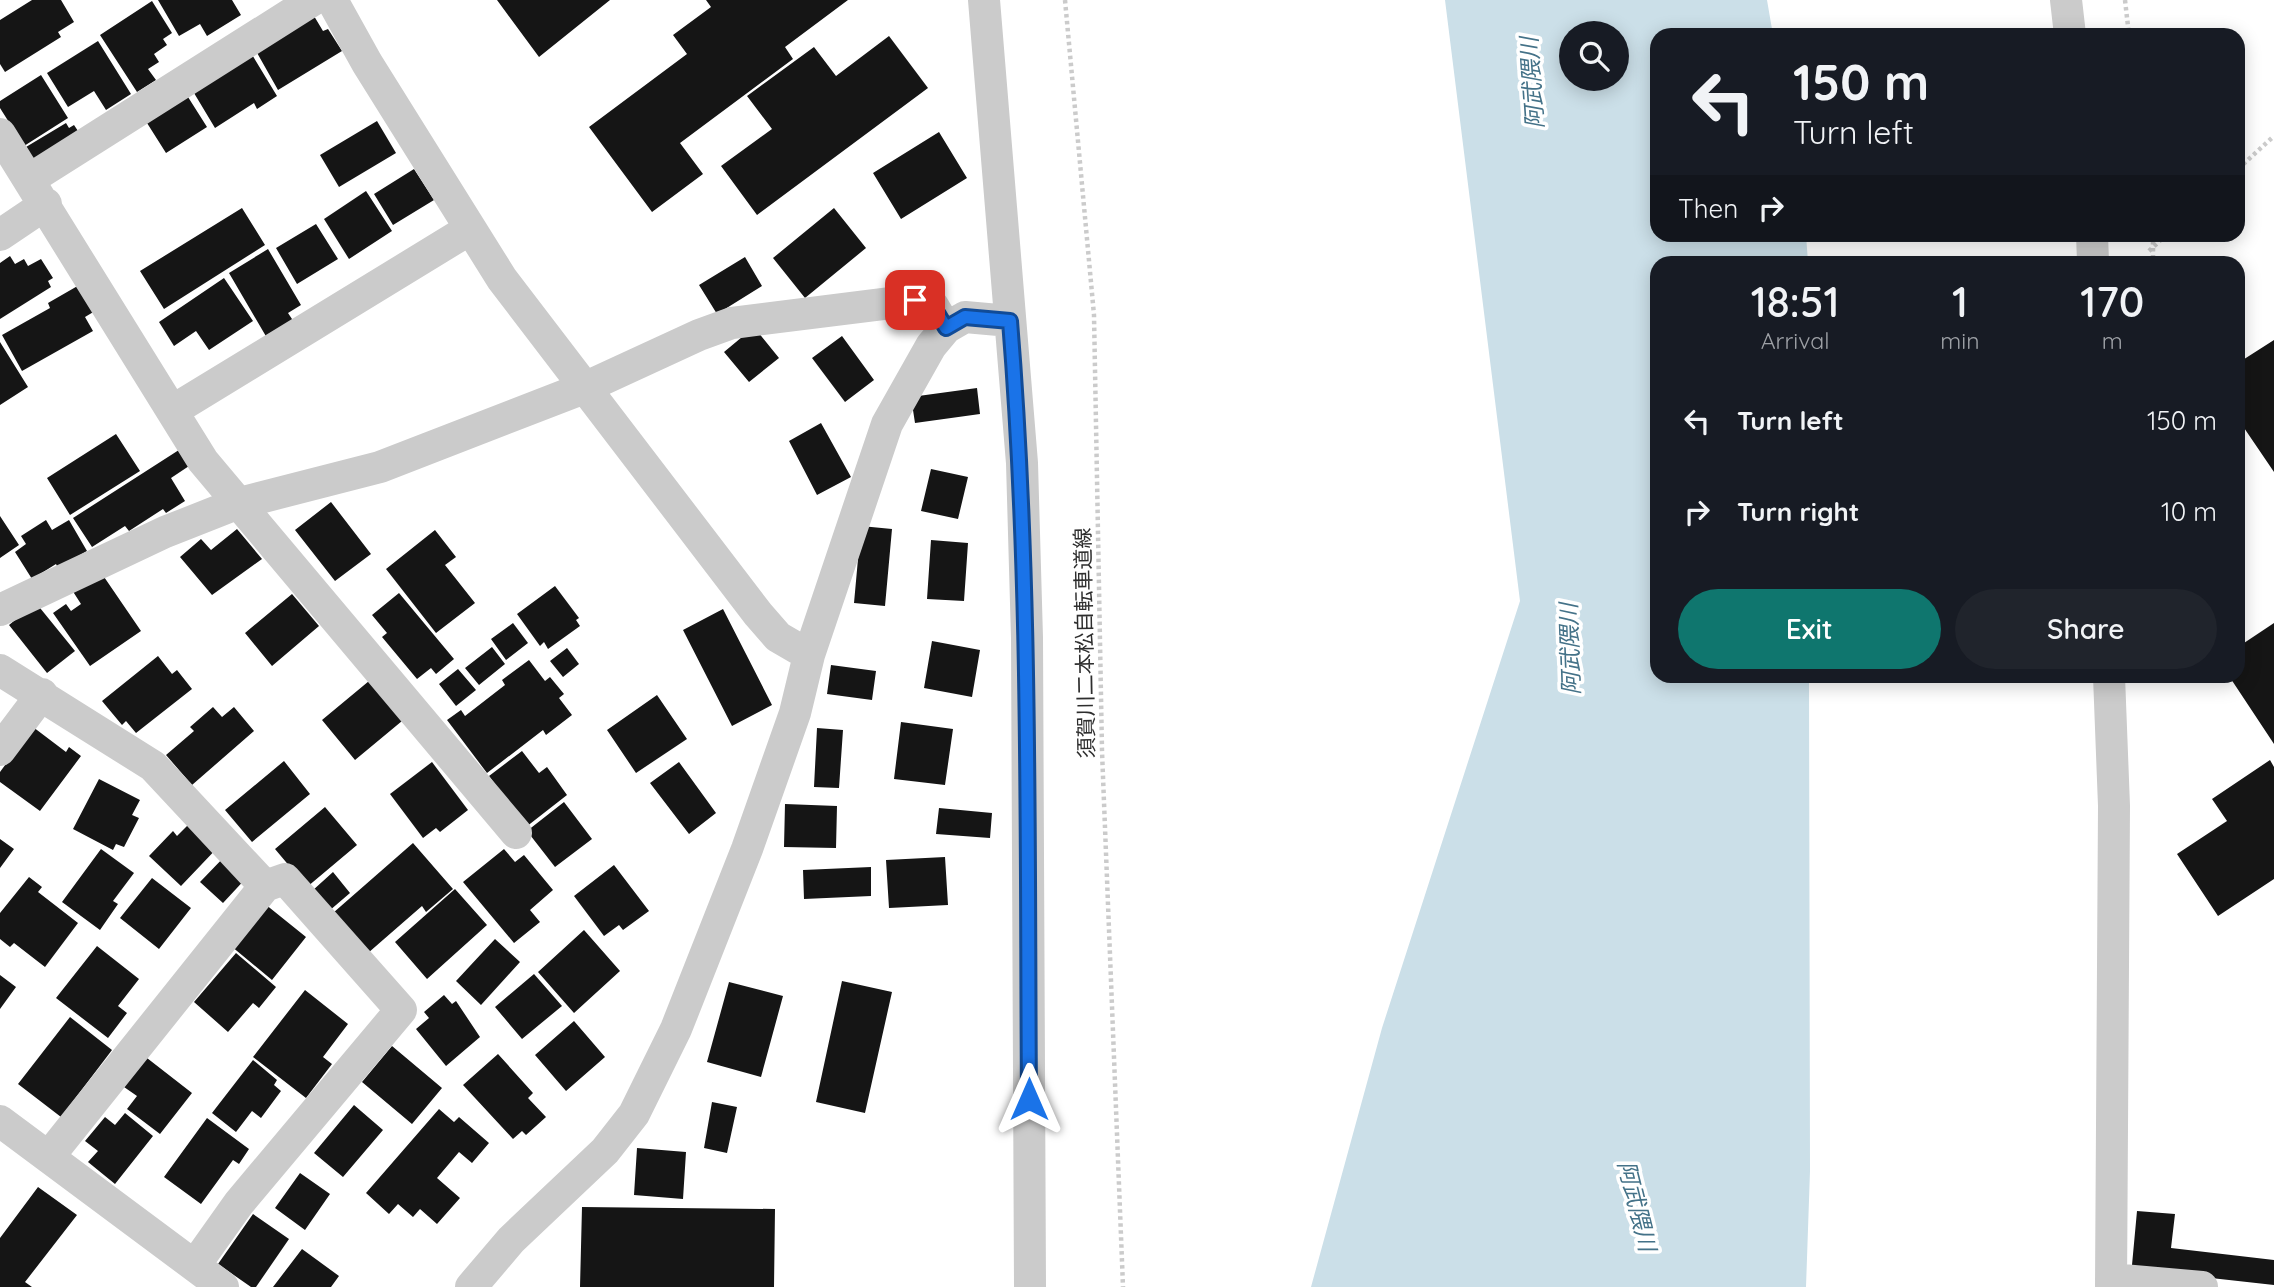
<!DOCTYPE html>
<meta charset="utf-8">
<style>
:root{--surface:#171b24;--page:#20242c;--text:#f1f3f6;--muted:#9ea1a6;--accent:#0f766e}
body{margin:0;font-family:Quicksand,"Noto Sans JP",sans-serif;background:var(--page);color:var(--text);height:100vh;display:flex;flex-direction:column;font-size:26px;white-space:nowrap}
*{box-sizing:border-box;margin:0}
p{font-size:23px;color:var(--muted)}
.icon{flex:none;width:38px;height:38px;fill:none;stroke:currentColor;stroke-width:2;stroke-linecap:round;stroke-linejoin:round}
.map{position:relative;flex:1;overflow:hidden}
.details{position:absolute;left:1650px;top:256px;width:595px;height:427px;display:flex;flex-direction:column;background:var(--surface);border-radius:21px;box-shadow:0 4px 18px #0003}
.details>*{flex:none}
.banner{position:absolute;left:1650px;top:28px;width:595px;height:214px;border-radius:21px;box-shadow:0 4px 18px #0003;background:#171b24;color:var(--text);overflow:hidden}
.fabs{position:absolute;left:1559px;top:21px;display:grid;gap:14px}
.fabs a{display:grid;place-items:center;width:70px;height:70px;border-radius:50%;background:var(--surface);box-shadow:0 4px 18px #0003;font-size:35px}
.pin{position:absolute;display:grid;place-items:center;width:60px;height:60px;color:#fff;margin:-30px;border-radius:14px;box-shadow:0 4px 10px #0006}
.me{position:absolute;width:77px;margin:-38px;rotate:0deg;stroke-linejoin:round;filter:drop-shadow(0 0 5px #0008)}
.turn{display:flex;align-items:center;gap:24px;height:147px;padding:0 28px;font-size:32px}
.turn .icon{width:91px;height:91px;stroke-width:2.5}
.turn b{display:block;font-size:49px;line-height:60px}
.then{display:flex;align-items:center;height:66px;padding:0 28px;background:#0003;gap:14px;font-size:26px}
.eta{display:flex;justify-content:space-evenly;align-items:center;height:119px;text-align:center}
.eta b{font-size:42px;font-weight:600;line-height:49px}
.action{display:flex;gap:14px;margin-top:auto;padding:14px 28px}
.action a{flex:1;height:80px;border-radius:42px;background:var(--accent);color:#fff;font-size:28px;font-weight:600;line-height:80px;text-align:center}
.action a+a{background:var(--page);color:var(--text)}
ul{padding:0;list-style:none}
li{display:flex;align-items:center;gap:21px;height:91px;padding:0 28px}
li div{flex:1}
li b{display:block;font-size:26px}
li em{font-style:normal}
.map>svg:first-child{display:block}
.water{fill:#cbdfe8;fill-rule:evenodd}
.building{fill:#151515}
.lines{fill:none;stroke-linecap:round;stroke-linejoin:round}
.path{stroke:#cbcbcb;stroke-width:4.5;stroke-dasharray:3.5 3.5;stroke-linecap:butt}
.minor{stroke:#cbcbcb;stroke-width:32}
.route-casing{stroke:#114b97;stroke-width:18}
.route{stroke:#1a73e8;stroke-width:12}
.labels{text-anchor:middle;stroke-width:7;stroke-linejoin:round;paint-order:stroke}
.street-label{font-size:21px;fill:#2e2e2e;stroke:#fff}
.water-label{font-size:23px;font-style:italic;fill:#447288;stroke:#fff}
</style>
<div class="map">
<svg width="2274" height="1287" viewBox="0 0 2274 1287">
<rect width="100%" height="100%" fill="#fff"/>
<!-- water -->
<path class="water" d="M1445,0H1767L1773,35H1657V234L1806,235L1808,262H1657V676H1809L1810,1171L1806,1287H1311L1382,1028L1520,601ZM1572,33H1617V79H1572Z"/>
<!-- building -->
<path class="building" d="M32,0H61L74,22L58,32L61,37L5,72L0,64V20Z
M158,0H232L241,15L207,36L200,24L179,36Z
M497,0H610L539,57Z
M706,0H848L785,47L793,59L680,143L703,174L652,212L589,127L687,54L673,35L711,7Z
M152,1L172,33L163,39L167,45L154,54L159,62L148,69L156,80L137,92L100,35Z
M314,16L323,31L328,29L342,51L278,90L256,51Z
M889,36L928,88L757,215L721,166L772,129L747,96L814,47L836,76Z
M98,41L131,94L106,110L94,91L68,107L47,73Z
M251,53L277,96L257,109L254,103L215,128L194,93Z
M41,75L68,118L24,146L0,108V101Z
M188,97L207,127L166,153L147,123Z
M377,121L396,153L339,187L320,155Z
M66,123L69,128L74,125L80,134L35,162L26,147Z
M939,132L967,178L901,219L873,173Z
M414,169L434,200L393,225L374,194Z
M366,191L392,231L349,259L324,219Z
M242,208L265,245L164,309L140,271Z
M834,208L866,248L805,298L773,258Z
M316,224L338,259L297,284L276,248Z
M268,249L301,305L288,313L294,322L267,338L229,273Z
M10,256L15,264L24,259L28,266L41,259L53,278L48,281L51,287L0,319V263Z
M745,257L762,286L717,314L699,285Z
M224,278L253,321L209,350L196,331L174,346L159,322Z
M81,284L95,311L85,317L93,331L22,371L2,335L50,308L48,303Z
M754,327L779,358L749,382L724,352Z
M842,336L874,380L845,402L812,358Z
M2274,340V472L2238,419V363Z
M0,342L28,387L0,405Z
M977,388L980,414L915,423L911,397Z
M821,423L851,477L817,495L789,441Z
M116,434L140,471L70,515L47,478Z
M182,448L192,464L171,478L185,501L166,513L163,509L129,531L125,526L92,547L73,518Z
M931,469L968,477L958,519L921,511Z
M331,502L371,554L335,581L295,530Z
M0,516L19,545L0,558Z
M46,520L52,530L69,520L87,551L58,568L56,564L32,579L15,552L26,544L21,536Z
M861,526L892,529L885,606L854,603Z
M237,529L262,559L212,595L180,557L201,539L211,550Z
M435,530L456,557L445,565L475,603L436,633L386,569Z
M931,540L968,543L964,601L927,599Z
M100,571L141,631L90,666L53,613L66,604L71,611L81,604L72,590Z
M555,586L579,618L576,620L580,626L548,649L544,642L540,646L517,614Z
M399,593L454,659L436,674L431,668L417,679L382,637L387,633L372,615Z
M292,594L319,626L272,666L245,633Z
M36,603L75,651L47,673L9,625Z
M723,609L772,705L732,726L683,630Z
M513,623L528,643L506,660L491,639Z
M2274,623V744L2229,676H2238V647Z
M932,641L980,650L972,697L924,688Z
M492,647L505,664L479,685L465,668Z
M567,648L579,664L563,677L550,661Z
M158,656L172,674L177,670L192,689L136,733L126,721L122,725L102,701Z
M529,660L545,681L550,677L564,694L559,698L572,715L546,735L543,730L487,773L447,720L461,710L465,716L505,685L502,680Z
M831,665L876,671L872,700L827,694Z
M458,669L476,690L456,706L439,684Z
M369,681L402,721L355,760L322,720Z
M657,695L687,739L636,773L607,730Z
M213,707L222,717L234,707L254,731L192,785L166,755L194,731L190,727Z
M901,722L953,729L945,785L894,779Z
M33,727L66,752L69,747L81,756L40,811L0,782V772Z
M817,728L843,730L839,788L814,787Z
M522,751L539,773L547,767L567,795L526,827L489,776Z
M2270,760L2274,767V879L2218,916L2177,854L2227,821L2212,799Z
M284,761L310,794L252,842L225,810Z
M432,762L468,810L440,832L436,828L423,838L390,794Z
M679,762L716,813L689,834L650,783Z
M99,779L140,800L132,815L139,818L124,847L116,844L113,850L73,829Z
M564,802L592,839L555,867L527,831Z
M785,804L837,806L836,848L784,847Z
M325,807L357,845L307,887L275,849Z
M939,808L992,813L990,838L936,834Z
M195,818L221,844L181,886L149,856L173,831L177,836Z
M0,839L14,849L0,868Z
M413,843L453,889L426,912L422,906L368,953L333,913Z
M101,849L134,873L113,901L118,904L100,930L62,902Z
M504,849L515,862L524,855L553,890L530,910L540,922L514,943L463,882Z
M227,854L249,875L223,903L200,882Z
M945,857L948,905L889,908L886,860Z
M614,865L649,911L623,930L619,925L604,936L574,896Z
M871,867V896L804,899L803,870Z
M333,872L350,893L329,911L312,891Z
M29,877L42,887L38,892L78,923L45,967L14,943L10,947L0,939V913Z
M152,878L191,908L159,949L120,918Z
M455,889L487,925L427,979L395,942Z
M265,904L306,937L272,980L231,946Z
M584,930L620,971L574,1013L538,972Z
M495,939L520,962L481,1005L456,981Z
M97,946L139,979L118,1006L127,1013L108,1038L56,998Z
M236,953L276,987L259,1008L253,1003L228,1032L194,1002Z
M534,974L562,1006L522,1039L495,1007Z
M0,975L16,987L0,1009Z
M842,981L892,992L865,1113L816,1102Z
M729,982L783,996L761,1077L707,1062Z
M305,990L348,1024L323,1057L332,1064L306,1098L253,1057Z
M444,995L452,1004L456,1001L480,1037L446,1066L416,1029L429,1018L424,1012Z
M70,1017L112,1050L61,1117L18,1084Z
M574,1021L605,1057L566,1091L535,1055Z
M392,1046L442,1088L412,1124L362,1082Z
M498,1054L533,1093L528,1098L546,1117L526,1135L522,1131L513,1139L463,1085Z
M147,1058L192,1093L160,1134L127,1109L137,1096L124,1087Z
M253,1060L277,1080L274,1085L281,1091L261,1118L252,1111L236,1132L212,1113Z
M712,1102L737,1107L727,1153L704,1148Z
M354,1105L383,1130L343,1177L314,1153Z
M439,1109L454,1122L459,1117L489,1143L472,1163L459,1152L437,1178L460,1198L437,1224L420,1209L413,1217L398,1204L389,1214L366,1193Z
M125,1113L153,1136L115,1184L88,1162L98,1151L85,1141L105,1117L115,1125Z
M207,1118L249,1149L239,1164L233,1160L201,1204L164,1177Z
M637,1148L686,1152L683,1199L634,1195Z
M300,1173L330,1194L305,1230L275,1208Z
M38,1187L77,1215L25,1282L32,1287H0V1238Z
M582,1207L775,1209L774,1287H580Z
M2137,1211L2175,1214L2171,1248L2274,1260V1285L2166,1273L2132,1265Z
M253,1214L289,1239L256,1287H251L218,1264Z
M302,1249L339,1276L331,1287H273Z"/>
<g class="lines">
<!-- path -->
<path class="path" d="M1065,0L1094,315L1102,751L1123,1287
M2125,0L2129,35
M2238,169L2274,136
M2153,234V262
M2149,251L2167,234"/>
<!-- minor -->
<path class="minor" d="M332,0L367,63L502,279L758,614L778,637L809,655
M984,0L1022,463L1027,638L1030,1287
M2066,0L2070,35
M0,134L203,461L516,833
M30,179L313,0
M2092,234L2093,262
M0,235L46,204
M172,411L470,229
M0,610L165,532L236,504L380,467L584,388L699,335L732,323L915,300L933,306L946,328
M0,670L153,766L265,886L50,1155
M2109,676L2114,806L2111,1287
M0,750L42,694
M0,1121L223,1287
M195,1265L239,1203L401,1010L285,879L265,886
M2111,1279L2202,1287
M471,1287L511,1240L605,1151L634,1114L676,1029L747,849L795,713L809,655L887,424L931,346L946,328L965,317L1010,321"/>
</g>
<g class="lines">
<!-- route casing -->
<g class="route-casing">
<path id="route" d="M915,300L933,306L946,328L965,317L1010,321C1031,580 1027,840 1029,1099"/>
</g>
<!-- route -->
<use href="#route" class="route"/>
</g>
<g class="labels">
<!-- street labels -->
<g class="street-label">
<text transform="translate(1085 643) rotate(-91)" y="7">須賀川二本松自転車道線</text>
</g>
<!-- water labels -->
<g class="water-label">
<text transform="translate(1532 83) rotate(-94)" y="8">阿武隈川</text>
<text transform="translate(1570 649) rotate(-92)" y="8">阿武隈川</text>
<text transform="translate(1637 1206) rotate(76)" y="8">阿武隈川</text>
</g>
</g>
</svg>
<div class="fabs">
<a><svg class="icon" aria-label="search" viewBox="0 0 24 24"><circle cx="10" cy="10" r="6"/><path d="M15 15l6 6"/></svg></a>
</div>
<div class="pin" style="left:915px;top:300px;background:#d93025"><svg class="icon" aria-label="arrive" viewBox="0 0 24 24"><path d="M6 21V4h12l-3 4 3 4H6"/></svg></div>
<svg class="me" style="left:1029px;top:1099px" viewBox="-20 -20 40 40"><path d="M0-17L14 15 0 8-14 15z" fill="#1a73e8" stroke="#fff" stroke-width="4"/></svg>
<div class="banner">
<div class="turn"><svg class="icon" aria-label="left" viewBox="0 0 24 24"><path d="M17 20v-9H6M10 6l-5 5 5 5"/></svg><div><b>150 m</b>Turn left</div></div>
<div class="then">Then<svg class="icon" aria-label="right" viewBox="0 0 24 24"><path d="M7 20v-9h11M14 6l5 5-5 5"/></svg></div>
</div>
<section class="details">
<div class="eta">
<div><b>18:51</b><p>Arrival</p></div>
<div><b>1</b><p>min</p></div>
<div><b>170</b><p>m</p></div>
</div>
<ul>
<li><svg class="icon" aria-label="left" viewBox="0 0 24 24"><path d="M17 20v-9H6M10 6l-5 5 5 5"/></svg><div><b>Turn left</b></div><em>150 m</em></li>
<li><svg class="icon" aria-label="right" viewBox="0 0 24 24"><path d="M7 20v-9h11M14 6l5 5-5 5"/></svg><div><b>Turn right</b></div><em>10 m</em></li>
</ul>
<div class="action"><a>Exit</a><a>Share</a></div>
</section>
</div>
